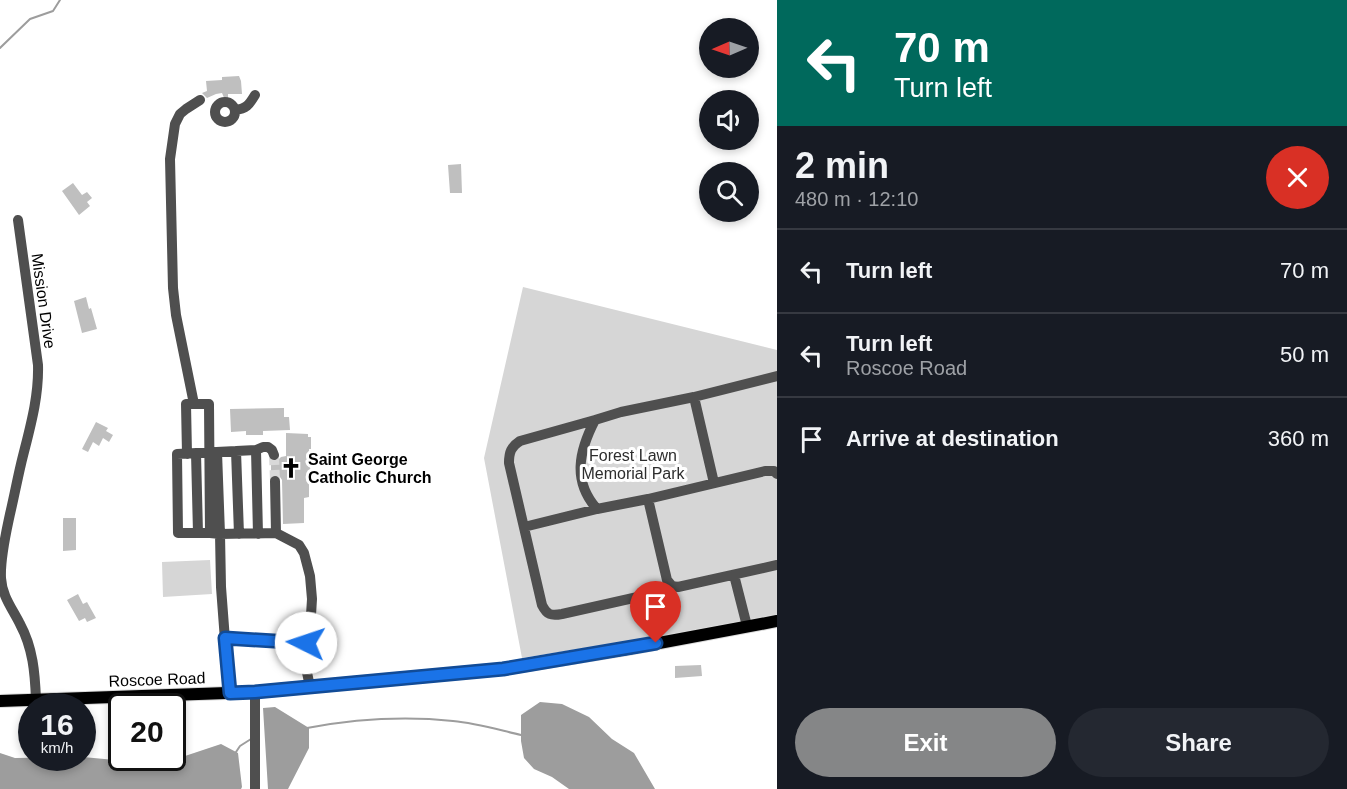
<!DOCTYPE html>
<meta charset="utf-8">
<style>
:root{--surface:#171b24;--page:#242831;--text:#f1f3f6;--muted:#9ea1a6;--line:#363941;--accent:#858687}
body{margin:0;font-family:Helvetica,sans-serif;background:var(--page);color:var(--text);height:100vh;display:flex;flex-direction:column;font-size:22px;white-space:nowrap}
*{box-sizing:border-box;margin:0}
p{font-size:20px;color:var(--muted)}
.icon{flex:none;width:33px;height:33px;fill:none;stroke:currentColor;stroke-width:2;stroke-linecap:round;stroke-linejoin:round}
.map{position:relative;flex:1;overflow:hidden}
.drawer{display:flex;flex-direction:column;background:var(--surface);width:570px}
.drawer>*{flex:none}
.top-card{background:#00695c;color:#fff;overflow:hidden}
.needle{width:39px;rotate:268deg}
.fabs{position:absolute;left:699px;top:18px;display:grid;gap:12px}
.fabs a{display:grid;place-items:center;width:60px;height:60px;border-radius:50%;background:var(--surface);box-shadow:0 3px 9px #0003;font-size:30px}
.speed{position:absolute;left:18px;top:693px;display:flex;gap:12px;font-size:30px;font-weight:700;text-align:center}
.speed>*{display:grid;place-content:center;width:78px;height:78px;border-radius:50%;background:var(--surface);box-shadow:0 3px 9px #0003;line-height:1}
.speed small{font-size:15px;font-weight:400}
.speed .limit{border:3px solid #111;border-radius:9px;background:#fff;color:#111}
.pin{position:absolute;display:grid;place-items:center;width:51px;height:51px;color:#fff;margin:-62px -26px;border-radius:50% 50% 50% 0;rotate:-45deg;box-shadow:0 0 6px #0007}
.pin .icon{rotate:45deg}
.me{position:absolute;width:66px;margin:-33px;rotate:274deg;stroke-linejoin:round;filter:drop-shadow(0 0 4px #0008)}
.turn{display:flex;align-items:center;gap:21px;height:126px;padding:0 18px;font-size:27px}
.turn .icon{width:78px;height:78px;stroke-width:2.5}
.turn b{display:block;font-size:42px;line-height:51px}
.round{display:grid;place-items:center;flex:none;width:63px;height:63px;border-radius:32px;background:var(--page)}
.overview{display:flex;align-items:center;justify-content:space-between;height:102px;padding:0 18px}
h1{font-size:36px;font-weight:800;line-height:45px}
.primary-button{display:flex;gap:12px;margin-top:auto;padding:12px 18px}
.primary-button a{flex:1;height:69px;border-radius:36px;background:var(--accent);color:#fff;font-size:24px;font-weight:800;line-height:69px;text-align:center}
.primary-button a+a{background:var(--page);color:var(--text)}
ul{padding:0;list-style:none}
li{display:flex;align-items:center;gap:18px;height:84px;padding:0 18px;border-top:2px solid var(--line)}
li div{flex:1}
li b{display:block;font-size:22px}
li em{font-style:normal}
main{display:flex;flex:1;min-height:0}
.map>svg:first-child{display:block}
.green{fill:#d6d6d6}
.water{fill:#9d9d9d}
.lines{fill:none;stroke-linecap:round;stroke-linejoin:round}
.stream{stroke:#9d9d9d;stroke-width:2}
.building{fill:#bfbfbf}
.minor-tunnel{stroke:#d9d9d9;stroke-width:10;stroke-dasharray:10 5;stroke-linecap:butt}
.major-casing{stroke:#dbdbdb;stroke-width:14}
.minor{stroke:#4f4f4f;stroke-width:10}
.major{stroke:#000;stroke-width:12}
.route-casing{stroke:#114b97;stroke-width:15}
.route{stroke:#1a73e8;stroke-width:10}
.labels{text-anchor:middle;stroke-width:6;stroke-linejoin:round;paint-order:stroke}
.street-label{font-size:16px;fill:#000;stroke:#fff}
.park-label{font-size:16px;fill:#2d2d2d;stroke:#fff}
.poi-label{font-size:16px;font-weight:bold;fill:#000;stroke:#fff;text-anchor:start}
</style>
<main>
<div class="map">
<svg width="777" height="789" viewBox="0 0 777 789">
<rect width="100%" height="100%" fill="#fff"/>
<!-- green -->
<path class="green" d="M523,287L777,350V616L653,637L522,658L484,458Z
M210,560L212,594L163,597L162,562Z"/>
<!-- water -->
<path class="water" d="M540,702L562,704L589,717L612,739L634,753L655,789H569L552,777L534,769L524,758L521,741V715Z
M275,707L309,728V748L288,789H268L263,708Z
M221,744L238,753L242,787L241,789H0V753L15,758L83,757L147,763L185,756Z"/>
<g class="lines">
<!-- stream -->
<path class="stream" d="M0,48L30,19L53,11L60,0
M307,728C355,719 404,716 453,721C476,723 499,730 521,735
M236,752L240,746L251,739"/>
</g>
<!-- building -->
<path class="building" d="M239,76L241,81L242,94H228V107L222,93L216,94L207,98L202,93L207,91L206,81L222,80V77Z
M461,164L462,193H450L448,165Z
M73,183L82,195L87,192L92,198L87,202L90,206L79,215L62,191Z
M86,297L89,309L91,308L97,329L82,333L74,301Z
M284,408V417H289L290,430L263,431V435H246V431L231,432L230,409Z
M96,422L108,428L106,431L113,435L109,442L103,438L99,446L93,442L88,452L82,449Z
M286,433L308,434V437H311V449H309L311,480H309V497L304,498V523L283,524L282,480L278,474L271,475V462H276L281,457L286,456Z
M63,518H76V550L63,551Z
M78,594L83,604L87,602L96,618L87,622L85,618L79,621L67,600Z
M701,665L702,676L675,678V666Z"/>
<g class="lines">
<!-- minor-tunnel -->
<path class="minor-tunnel" d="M274,455L275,481"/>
<!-- major casing -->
<g class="major-casing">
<path id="major" d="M0,701L255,692L503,669L627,649L777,621"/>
</g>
<!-- minor -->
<path class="minor" d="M215 112a10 10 0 1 1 20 0a10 10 0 1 1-20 0Z
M235,110C246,109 249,105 255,95
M18,220L38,365C39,399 29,431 21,464C17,481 14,497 10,514C6,533 0,558 1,578C2,596 12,608 20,624C33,648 35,673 36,700
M777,376L694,397L621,412L595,420C579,451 572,481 597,509L648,499L667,580L672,586L678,587L777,565
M694,397L714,483
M194,404L176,315L173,288L170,159L175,124L180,114L186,109L200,100
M595,420L520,441C511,447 509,452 509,463L542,605C547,615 551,616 562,614L660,592L672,586
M256,450L258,534
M236,451L239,534
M217,452L220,534L210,533H178L177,454L256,450L263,447H268L272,450L274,455
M196,453L198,533
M187,454L186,404H209L210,533
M275,481L276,533
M648,499L765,471H774L777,474
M524,527L597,509
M734,575L747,626
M225,638L306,643
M255,692V789
M229,693L221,587L220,534L276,533L299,545L304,553L310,576L312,599L311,615L305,649L304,658L310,687"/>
<!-- major -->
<use href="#major" class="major"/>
</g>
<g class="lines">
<!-- route casing -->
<g class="route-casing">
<path id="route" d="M306,643L225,638L230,693L255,692L503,669L656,643"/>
</g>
<!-- route -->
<use href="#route" class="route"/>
</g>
<!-- icons -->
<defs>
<g id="church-bare" transform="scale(1.62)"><path d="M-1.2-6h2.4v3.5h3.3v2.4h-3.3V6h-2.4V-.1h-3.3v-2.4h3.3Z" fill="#000" stroke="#fff" stroke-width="2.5" paint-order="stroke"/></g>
</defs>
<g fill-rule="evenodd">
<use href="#church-bare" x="291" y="468"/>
</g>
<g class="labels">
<!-- street labels -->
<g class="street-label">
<text transform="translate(44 301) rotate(82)" y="6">Mission Drive</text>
<text transform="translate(157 679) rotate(-2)" y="6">Roscoe Road</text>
</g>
<!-- park labels -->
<g class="park-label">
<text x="633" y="461">Forest Lawn<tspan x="633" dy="18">Memorial Park</tspan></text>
</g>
<!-- poi labels -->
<g class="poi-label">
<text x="308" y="465">Saint George<tspan x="308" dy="18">Catholic Church</tspan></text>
</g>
</g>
</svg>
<div class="fabs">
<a><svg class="needle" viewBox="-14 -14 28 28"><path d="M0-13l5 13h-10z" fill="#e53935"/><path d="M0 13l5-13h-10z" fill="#9ea1a6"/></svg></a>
<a><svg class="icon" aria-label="sound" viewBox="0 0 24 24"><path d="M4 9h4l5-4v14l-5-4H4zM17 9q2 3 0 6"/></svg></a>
<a><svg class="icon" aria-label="search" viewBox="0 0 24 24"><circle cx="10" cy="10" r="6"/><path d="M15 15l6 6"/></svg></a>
</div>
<div class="speed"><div>16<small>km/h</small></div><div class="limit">20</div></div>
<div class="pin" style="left:656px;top:643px;background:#d93025"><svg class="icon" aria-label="arrive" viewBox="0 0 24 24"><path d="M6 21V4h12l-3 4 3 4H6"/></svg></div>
<svg class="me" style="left:306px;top:643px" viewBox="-20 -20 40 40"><circle r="19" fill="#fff"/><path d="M0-13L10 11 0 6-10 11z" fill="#1a73e8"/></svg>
</div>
<section class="drawer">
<div class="top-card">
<div class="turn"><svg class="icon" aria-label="left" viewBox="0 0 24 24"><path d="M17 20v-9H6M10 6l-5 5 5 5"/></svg><div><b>70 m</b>Turn left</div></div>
</div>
<div class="overview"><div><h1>2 min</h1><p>480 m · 12:10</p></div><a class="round" style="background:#d93025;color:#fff"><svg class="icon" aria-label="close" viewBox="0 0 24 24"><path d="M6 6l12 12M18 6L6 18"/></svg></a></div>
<ul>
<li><svg class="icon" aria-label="left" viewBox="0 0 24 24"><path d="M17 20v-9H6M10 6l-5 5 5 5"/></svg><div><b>Turn left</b></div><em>70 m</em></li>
<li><svg class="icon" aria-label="left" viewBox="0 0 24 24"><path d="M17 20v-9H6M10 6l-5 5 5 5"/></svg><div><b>Turn left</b><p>Roscoe Road</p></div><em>50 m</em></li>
<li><svg class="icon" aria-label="arrive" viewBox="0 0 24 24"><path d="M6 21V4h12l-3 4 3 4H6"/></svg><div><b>Arrive at destination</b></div><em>360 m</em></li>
</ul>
<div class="primary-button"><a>Exit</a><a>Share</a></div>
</section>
</main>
